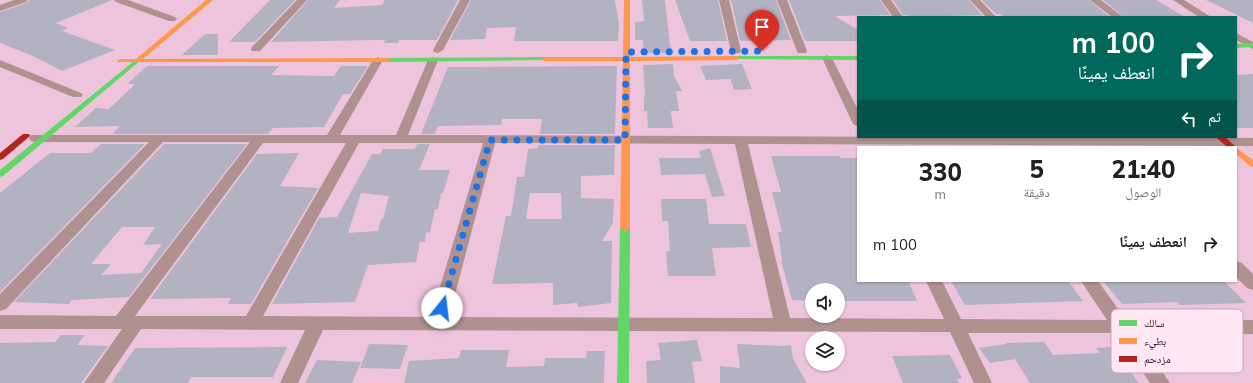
<!DOCTYPE html>
<html lang="ar">
<meta charset="utf-8">
<style>
:root{--surface:#fff;--page:#f2f2f2;--text:#202124;--muted:#757577}
body{margin:0;font-family:Mulish,"Noto Naskh Arabic",sans-serif;background:var(--page);color:var(--text);direction:rtl;height:100vh;display:flex;flex-direction:column;font-size:15px;white-space:nowrap}
*{box-sizing:border-box;margin:0}
p{font-size:13px;color:var(--muted)}
.icon{flex:none;width:22px;height:22px;fill:none;stroke:currentColor;stroke-width:2;stroke-linecap:round;stroke-linejoin:round}
.map{position:relative;flex:1;overflow:hidden;direction:ltr}
.panel{position:absolute;left:857px;top:146px;width:380px;height:136px;display:flex;flex-direction:column;background:var(--surface);border-radius:0px;box-shadow:0 1px 3px #0004;direction:rtl}
.panel>*{flex:none}
.banner{position:absolute;left:857px;top:16px;width:380px;height:122px;border-radius:0px;box-shadow:0 1px 3px #0004;direction:rtl;background:#00695c;color:#fff;overflow:hidden}
.controls{position:absolute;left:805px;top:283px;display:grid;gap:8px}
.controls a{display:grid;place-items:center;width:40px;height:40px;border-radius:50%;background:var(--surface);box-shadow:0 1px 3px #0004;font-size:20px}
.pin{position:absolute;display:grid;place-items:center;width:34px;height:34px;color:#fff;margin:-41px -17px;border-radius:50% 50% 50% 0;rotate:-45deg;box-shadow:0 0 4px #0007}
.pin .icon{rotate:45deg}
.me{position:absolute;width:44px;margin:-22px;rotate:16deg;stroke-linejoin:round;filter:drop-shadow(0 0 3px #0008)}
.turn{display:flex;align-items:center;gap:14px;height:84px;padding:0 16px;font-size:18px}
.turn .icon{width:52px;height:52px;stroke-width:2.5}
.turn b{display:block;font-size:28px;line-height:34px}
.then{display:flex;align-items:center;height:38px;padding:0 16px;background:#0003;gap:8px;font-size:15px}
.eta{display:flex;justify-content:space-evenly;align-items:center;height:68px;text-align:center}
.eta b{font-size:24px;font-weight:800;line-height:28px}
ul{padding:0;list-style:none}
li{display:flex;align-items:center;gap:12px;height:60px;padding:0 16px}
li div{flex:1}
li b{display:block;font-size:15px}
li em{font-style:normal}
.map>svg:first-child{display:block}
.building{fill:#b3b2c3;fill-rule:evenodd}
.lines{fill:none;stroke-linecap:round;stroke-linejoin:round}
.street{fill:#af9190;fill-rule:evenodd}
.fast{fill:#63d668;fill-rule:evenodd}
.slow{fill:#ff974d;fill-rule:evenodd}
.jam{fill:#b3261e;fill-rule:evenodd}
.route{stroke:#1a73e8;stroke-width:7;stroke-dasharray:0 12.6}
.key{fill:#ffe7f4;stroke:#c0a7b5;stroke-width:1}
.key-label{font-size:11px;fill:#2e1323}
</style>
<div class="map">
<svg width="1253" height="383" viewBox="0 0 1253 383">
<rect width="100%" height="100%" fill="#eec4dc"/>
<!-- building -->
<path class="building" d="M30,0H112L56,23L68,28L62,31L115,50L62,71L33,56L0,43V12L26,3Z
M270,0H295L255,42H229Z
M308,0H340L334,8L382,5L385,0H458L437,40H399L398,43H384L385,40H377L271,42Z
M471,0H615L619,25L618,41H514L516,27L487,28L485,39L450,40Z
M642,0H665L671,53H644L643,40H635V22L644,21Z
M675,0H718L727,41H690Z
M731,0H776L791,40L740,41Z
M789,0H880L890,15L835,16L858,30V41H805Z
M893,0H969L982,15L910,17L908,15H903Z
M982,0H1089L1110,17H1004L1001,14H996Z
M1103,0H1156L1185,17H1124Z
M1206,0H1253V23Z
M205,34H218V55H182Z
M673,64L674,76L682,91H676L679,111H671L673,128H648L647,111H644V95H645L643,65Z
M742,64L752,89L734,90L731,79L706,80L700,66Z
M147,66H279L271,75L334,76L341,66H368L350,94H343L324,127L273,128L268,134H112L120,126L75,127L96,108L109,109L135,84H127Z
M617,66L615,134H540L542,119H502L501,125L438,126L435,134H421L448,67Z
M1253,74V128H1236V75Z
M101,144H145L0,292V193L50,153H91Z
M164,144H247L129,297L72,300L69,304L14,302ZM122,227H155L143,245L162,244L141,273L101,275L111,264H91Z
M417,144H430L419,170H450L443,193H441L438,209H435L430,232L426,233L425,242H420L416,262L368,265L355,302L272,304L319,218L337,217L372,154H380L383,149H415ZM361,193L389,196L383,219H381L378,231L348,233Z
M538,145H615L614,175L581,176V198L614,199L613,223L602,241H612L611,303L578,307L577,303L553,305V283L492,284L506,216H511L517,177H524L528,149L538,148ZM530,193H561L562,219H526Z
M710,148L725,196L712,197L705,174L661,175L659,158H701L699,151Z
M299,153L280,186L318,188L251,304H228L231,298L150,299L257,154Z
M771,156H840L841,158H858V281H908L917,301H838V290H812V301L792,300L781,261H782L778,232H782L772,192H781Z
M661,199H706L709,224H746L751,247L712,248L716,276H668L666,251H670L668,221H662Z
M951,281H1068L1083,301L965,305Z
M1103,281H1224L1246,303L1180,305L1177,302L1122,304Z
M61,335H85L77,345L108,346L81,383H0V343L55,342Z
M697,340L702,361L692,362L695,383H647L646,361L661,360L658,343Z
M1044,342L1053,355L1100,353L1096,348L1112,347L1139,383H1030L1015,359L990,363L979,348L1006,344V343Z
M369,344L408,345L400,369L360,368Z
M737,344L783,346L791,345L793,359L807,383H720V366L740,368Z
M287,347L273,377H191L188,383H111L135,348Z
M461,350H509L506,367L544,366L545,358H586L587,351H605L604,383H404L409,361L459,358Z
M950,355L962,378L957,379L959,383H903L892,356Z
M317,360L361,362L352,383H305Z"/>
<g class="lines">
<!-- street -->
<path class="street" d="M14,0H28L26,2L0,11V5Z
M114,0H128L175,17L177,19L175,21H169L116,2Z
M297,0H307L260,51H252L251,49L252,47Z
M460,0H470L443,50L438,53L434,52L433,50Z
M719,0H729L741,51L740,53H732L731,51Z
M777,0H787L807,51L806,53H798L797,51Z
M881,0H891L903,17H893Z
M970,0H980L996,17H986Z
M1090,0H1101L1123,17H1112Z
M1173,0H1184L1211,17H1199Z
M1236,33L1253,42V49L1236,40Z
M827,55L832,58L858,110V126L854,125L852,122L822,58Z
M378,57L383,60L340,135H396L428,60L433,57L438,60L408,135L1253,138V146L748,144L790,318L944,319L926,281H942L961,319L1107,320L1081,281H1098L1126,320H1253V334L1136,333L1170,383H1150L1116,333H968L992,383H974L950,332L323,330L298,383H280L305,330L141,329L104,383H84L122,329H0V315L116,316L250,142H163L6,309L0,311V294L149,142H35L31,141L29,138L31,135H327L373,60ZM263,143H346L246,316H135ZM359,143H483L431,317L263,316ZM495,143L735,144L773,318L449,317Z
M0,60L81,93L83,95L81,97H73L0,67Z
M1236,261L1242,263L1253,274V290L1247,288L1236,277Z"/>
<!-- fast -->
<path class="fast" d="M1253,43V47L1236,48V44Z
M737,56H858V60L735,59V57Z
M139,57L141,58V60L3,176L0,177V170Z
M544,57L547,59L546,60L388,62L385,60L388,58Z
M625,225L630,228L629,383H617L620,228Z"/>
<!-- slow -->
<path class="slow" d="M206,0H213L143,59L388,58L391,60L388,62H118L117,61L120,59H136Z
M624,0H630V57L737,56L740,58L737,60L630,61V228L625,231L620,228L623,61H544L541,59L544,57H623Z
M1236,148L1253,160V167L1250,166L1236,154Z"/>
<!-- jam -->
<path class="jam" d="M23,134H29L30,136L3,159L0,160V153Z
M1216,137H1225L1236,147H1227Z"/>
</g>
<g class="lines">
<!-- route -->
<path class="route" d="M442,308L490,140H625L626,52L762,51"/>
</g>
<!-- legend -->
<rect x="1111" y="309" width="132" height="64" rx="6" class="key"/>
<rect x="1119" y="320" width="18" height="6" fill="#63d668"/>
<rect x="1119" y="338" width="18" height="6" fill="#ff974d"/>
<rect x="1119" y="356" width="18" height="6" fill="#b3261e"/>
<g class="key-label">
<text x="1144" y="327">سالك</text>
<text x="1144" y="345">بطيء</text>
<text x="1144" y="363">مزدحم</text>
</g>
</svg>
<div class="controls">
<a><svg class="icon" aria-label="sound" viewBox="0 0 24 24"><path d="M4 9h4l5-4v14l-5-4H4zM17 9q2 3 0 6"/></svg></a>
<a><svg class="icon" aria-label="layers" viewBox="0 0 24 24"><path d="M12 4l9 5-9 5-9-5zM3 14l9 5 9-5"/></svg></a>
</div>
<div class="pin" style="left:762px;top:51px;background:#d93025"><svg class="icon" aria-label="arrive" viewBox="0 0 24 24"><path d="M6 21V4h12l-3 4 3 4H6"/></svg></div>
<svg class="me" style="left:442px;top:308px" viewBox="-20 -20 40 40"><circle r="19" fill="#fff"/><path d="M0-13L10 11 0 6-10 11z" fill="#1a73e8"/></svg>
<div class="banner">
<div class="turn"><svg class="icon" aria-label="right" viewBox="0 0 24 24"><path d="M7 20v-9h11M14 6l5 5-5 5"/></svg><div><b>100 m</b>انعطف يمينًا</div></div>
<div class="then">ثم<svg class="icon" aria-label="left" viewBox="0 0 24 24"><path d="M17 20v-9H6M10 6l-5 5 5 5"/></svg></div>
</div>
<section class="panel">
<div class="eta">
<div><b>21:40</b><p>الوصول</p></div>
<div><b>5</b><p>دقيقة</p></div>
<div><b>330</b><p>m</p></div>
</div>
<ul>
<li><svg class="icon" aria-label="right" viewBox="0 0 24 24"><path d="M7 20v-9h11M14 6l5 5-5 5"/></svg><div><b>انعطف يمينًا</b></div><em>100 m</em></li>
</ul>
</section>
</div>
